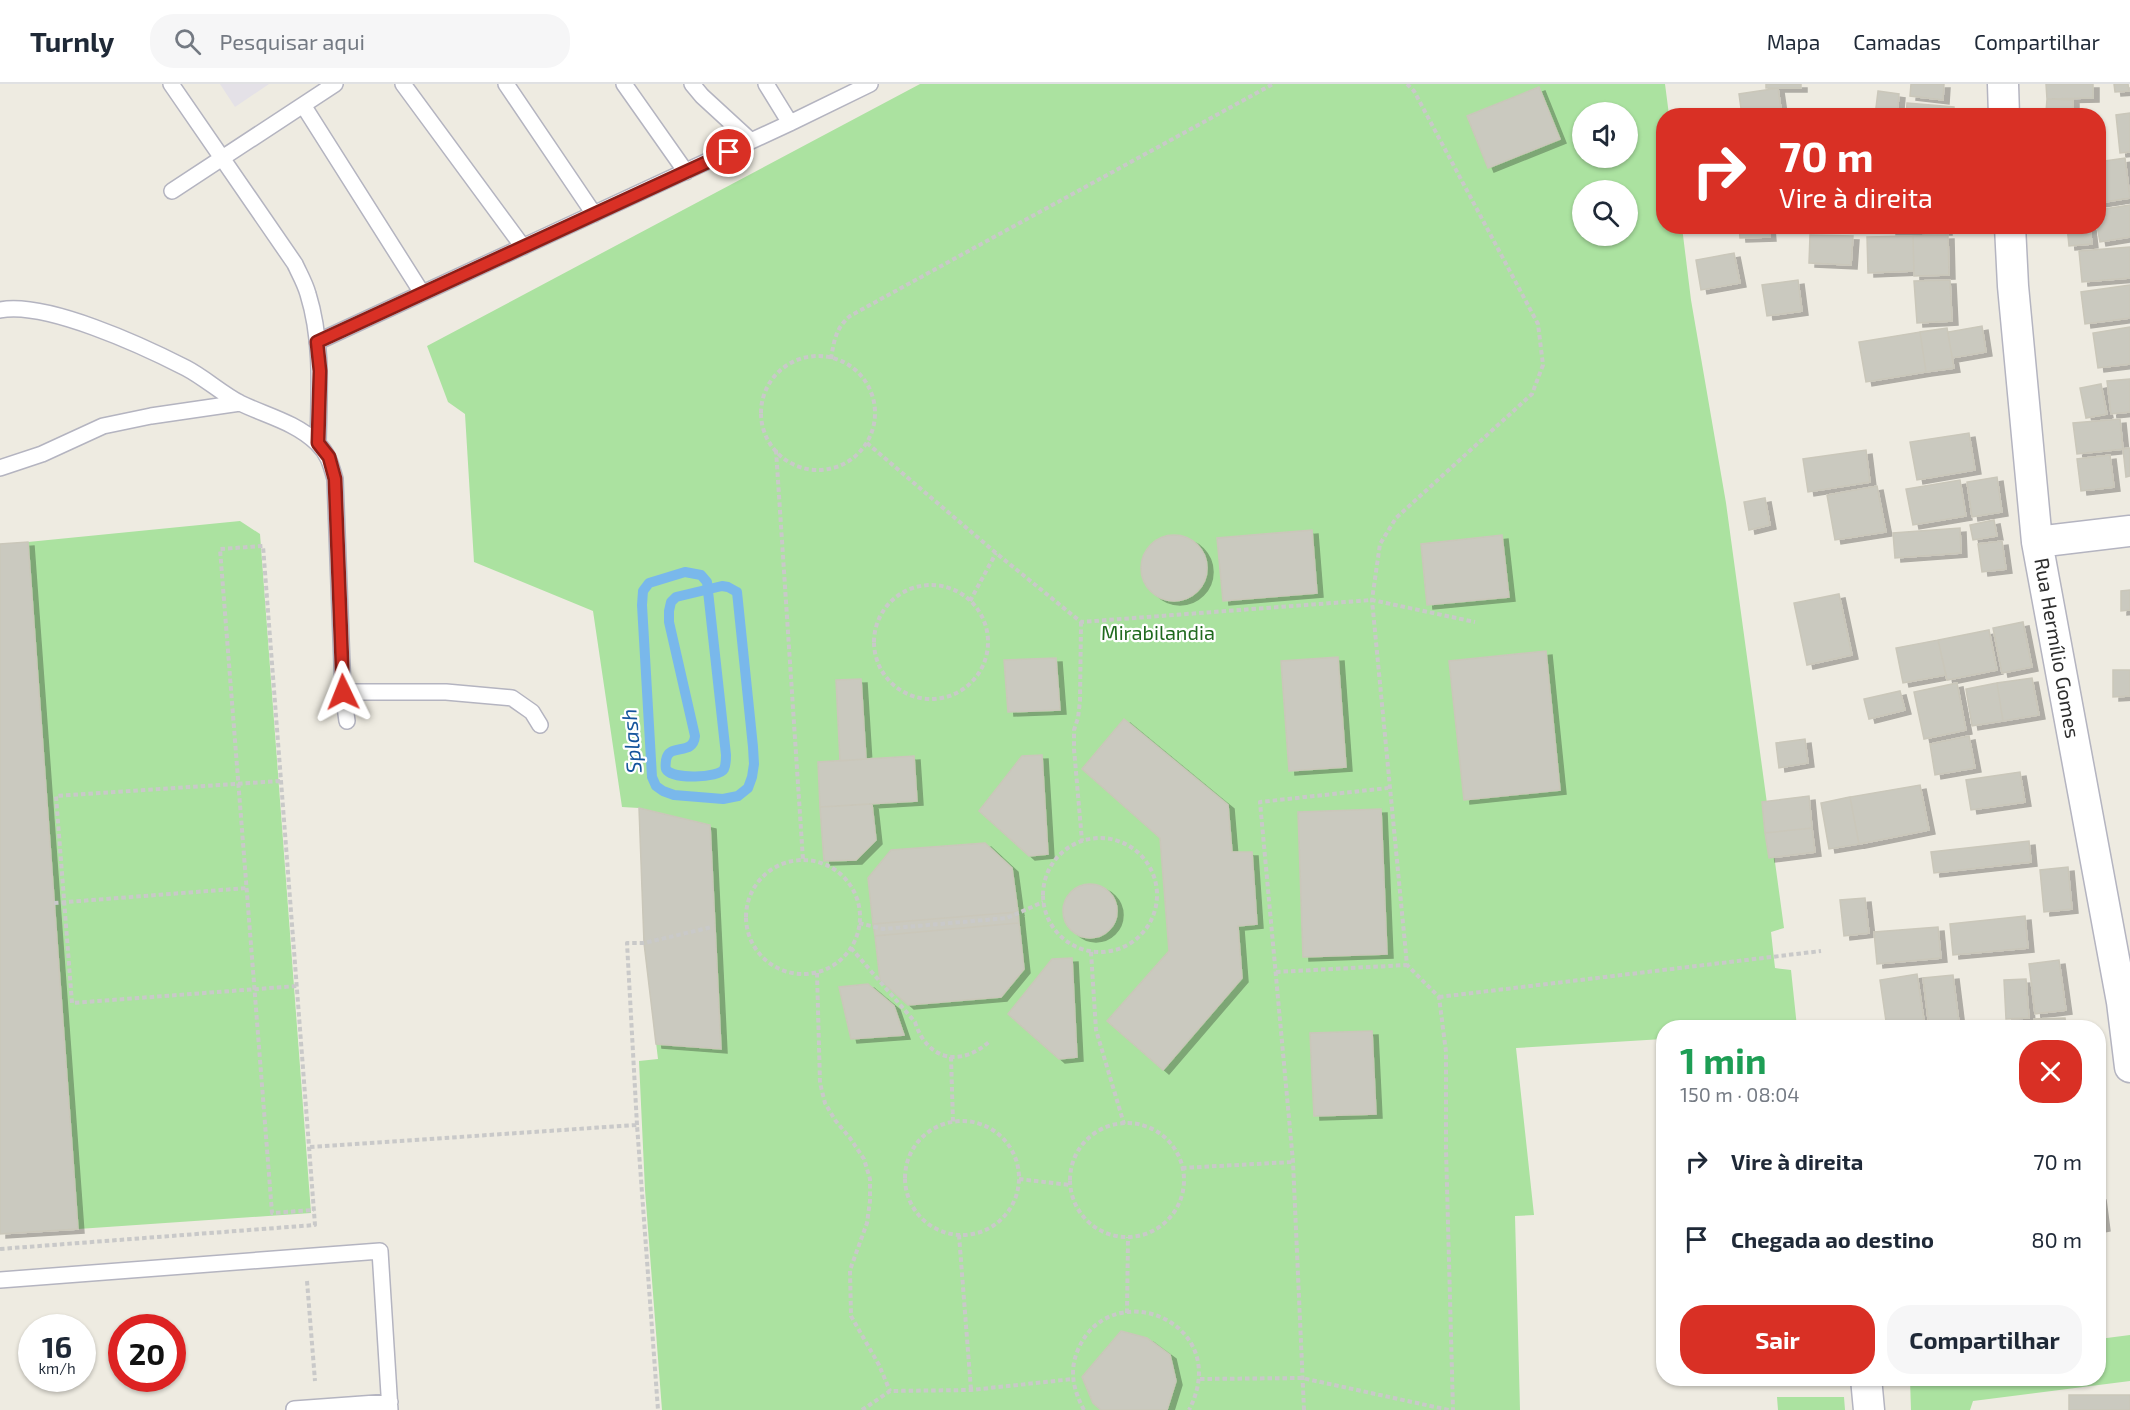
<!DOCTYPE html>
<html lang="pt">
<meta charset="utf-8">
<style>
:root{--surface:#fff;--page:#f6f6f7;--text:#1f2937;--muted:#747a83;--line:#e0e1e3;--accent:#d93025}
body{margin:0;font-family:"Exo 2",sans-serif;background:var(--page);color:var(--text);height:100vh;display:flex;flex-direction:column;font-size:22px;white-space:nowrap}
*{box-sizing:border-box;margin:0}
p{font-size:20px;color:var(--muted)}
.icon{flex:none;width:33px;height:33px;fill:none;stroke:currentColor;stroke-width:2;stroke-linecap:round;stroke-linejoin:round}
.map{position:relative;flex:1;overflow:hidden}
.panel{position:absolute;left:1656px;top:936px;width:450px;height:366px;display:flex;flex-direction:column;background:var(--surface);border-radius:24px;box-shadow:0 2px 4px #0004}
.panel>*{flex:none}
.banner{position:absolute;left:1656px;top:24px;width:450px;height:126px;border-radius:24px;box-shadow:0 2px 4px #0004;background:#d93025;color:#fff;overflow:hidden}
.controls{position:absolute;left:1572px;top:18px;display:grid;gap:12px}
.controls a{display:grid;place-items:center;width:66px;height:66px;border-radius:50%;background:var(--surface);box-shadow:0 2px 4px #0004;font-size:30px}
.speed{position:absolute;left:18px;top:1230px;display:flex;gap:12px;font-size:30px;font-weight:700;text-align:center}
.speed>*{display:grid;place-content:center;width:78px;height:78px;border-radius:50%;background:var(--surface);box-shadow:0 2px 4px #0004;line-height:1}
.speed small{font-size:15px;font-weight:400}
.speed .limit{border:9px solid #d22;background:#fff;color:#111}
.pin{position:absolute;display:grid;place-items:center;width:51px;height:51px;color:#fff;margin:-26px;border:3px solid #fff;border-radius:50%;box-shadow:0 2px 6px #0007}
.me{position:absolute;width:66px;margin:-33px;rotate:358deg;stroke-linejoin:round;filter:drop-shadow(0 0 4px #0008)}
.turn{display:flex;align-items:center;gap:21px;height:126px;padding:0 24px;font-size:27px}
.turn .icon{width:78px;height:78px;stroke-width:2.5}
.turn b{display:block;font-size:42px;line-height:51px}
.round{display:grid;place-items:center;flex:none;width:63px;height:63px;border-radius:24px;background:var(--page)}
.headline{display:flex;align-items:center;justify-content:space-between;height:102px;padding:0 24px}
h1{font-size:36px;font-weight:700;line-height:45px;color:#1e9e55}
.action{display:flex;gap:12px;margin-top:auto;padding:12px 24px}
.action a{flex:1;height:69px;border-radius:24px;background:var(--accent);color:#fff;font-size:24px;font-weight:700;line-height:69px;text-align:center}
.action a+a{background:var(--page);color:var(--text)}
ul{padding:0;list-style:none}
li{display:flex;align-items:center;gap:18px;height:78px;padding:0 24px}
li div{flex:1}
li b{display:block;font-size:22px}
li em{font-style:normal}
header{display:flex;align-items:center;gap:36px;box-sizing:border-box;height:84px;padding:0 30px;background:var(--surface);border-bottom:2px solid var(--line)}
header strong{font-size:28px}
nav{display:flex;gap:33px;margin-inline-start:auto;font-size:21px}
.search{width:420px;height:54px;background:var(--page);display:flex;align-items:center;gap:15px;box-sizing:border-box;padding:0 21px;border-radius:24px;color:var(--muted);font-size:22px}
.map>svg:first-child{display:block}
.industrial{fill:#e4e1e7}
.green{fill:#abe2a0;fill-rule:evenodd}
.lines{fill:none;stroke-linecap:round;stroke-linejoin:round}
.stream{stroke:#79b8eb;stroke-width:10}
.building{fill:#cac9bf;stroke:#cac7ba;stroke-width:1.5;filter:url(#shadow)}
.lane-casing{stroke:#b4b4c0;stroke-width:18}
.street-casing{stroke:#b4b4c0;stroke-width:33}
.path{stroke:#c9c9c9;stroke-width:4;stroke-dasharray:4.5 3;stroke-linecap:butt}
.lane{stroke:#fff;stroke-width:15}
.street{stroke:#fff;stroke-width:30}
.route-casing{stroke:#8d1f18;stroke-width:15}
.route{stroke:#d93025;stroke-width:10}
.labels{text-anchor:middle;stroke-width:4.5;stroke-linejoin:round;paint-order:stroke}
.park-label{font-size:20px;fill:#206a1e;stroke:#fff}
.street-label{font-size:20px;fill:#2e2e2e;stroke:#fff}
.water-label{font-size:21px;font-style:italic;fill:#13549c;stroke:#fff}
</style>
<header>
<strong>Turnly</strong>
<div class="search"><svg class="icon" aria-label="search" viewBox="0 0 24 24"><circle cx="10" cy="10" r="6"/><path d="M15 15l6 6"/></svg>Pesquisar aqui</div>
<nav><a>Mapa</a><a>Camadas</a><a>Compartilhar</a></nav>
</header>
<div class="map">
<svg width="2130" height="1326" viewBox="0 0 2130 1326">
<defs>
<filter id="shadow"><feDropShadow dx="6" dy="4" stdDeviation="0" flood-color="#0004"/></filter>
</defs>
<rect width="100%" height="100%" fill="#eeebe1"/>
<!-- industrial -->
<path class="industrial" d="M220,0H269L235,23Z"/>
<!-- green -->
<path class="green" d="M920,0H1665L1669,31L1664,32V142L1682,143L1691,216L1726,419L1784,844L1771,848L1775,884L1791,886L1797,943L1664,944L1663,955L1516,964L1534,1131L1515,1132L1520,1326H662L645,1106L639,977L658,975L644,859L639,724L622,723L593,527L474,478L465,330L448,318L427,262ZM1582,28H1628V74H1582ZM1582,106H1628V152H1582Z
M240,437L260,450L311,1129L78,1145L28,458Z
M2130,1251V1297L1973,1317L1970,1326H1911L1910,1295L2098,1294L2099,1255Z
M1777,1313H1844L1845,1326H1778Z"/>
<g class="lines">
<!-- stream -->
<path class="stream" d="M737,508L728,503L722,502L676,513L671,518L669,527V538L695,652C693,673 669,658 666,676C666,678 665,683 666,685C672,696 719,694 724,685C726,681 726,675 726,671L707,498L701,491L685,488L649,499L643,507L642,521L652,693L656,702L663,707L674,711L723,715L738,712L748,704L752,693L754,680L753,663L737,508"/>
</g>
<!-- building -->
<path class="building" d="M1766,0H1801V4H1766Z
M1911,0H1944L1943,16L1910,12Z
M2046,0H2093V14L2047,15Z
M2114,0H2128L2129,7L2115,8Z
M1539,3L1560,55L1488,84L1467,32Z
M1778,4L1782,32H1742L1739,10Z
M1878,7L1899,10L1897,32H1875Z
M2047,15L2073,16V29L2046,28Z
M1907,19L1954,23V32H1906Z
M2130,29V68L2120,69L2116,31Z
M2125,74L2130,114L2098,119V78Z
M2130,121V153L2100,158L2097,142L2098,126Z
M1739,142H1769L1770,153L1740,154Z
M1890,142H1946V147H1890Z
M2067,142H2090L2092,160L2069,162Z
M1810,151L1853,152L1851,181L1809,179Z
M1948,151L1949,191L1914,192L1913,152Z
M1913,152L1914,187L1868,189L1867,153Z
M2130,163V194L2082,198L2079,167Z
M1734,169L1740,199L1701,206L1696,176Z
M1798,196L1802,227L1767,232L1762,201Z
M1950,196L1952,237L1917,239L1914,197Z
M2130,201V234L2085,240L2081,208Z
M1982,242L1986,268L1952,274L1948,248Z
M2130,243V280L2098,284L2093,249Z
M1947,244L1954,284L1926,288L1920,248Z
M1920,248L1926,288L1866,298L1859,258Z
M2130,295V328L2111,330L2107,297Z
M2101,300L2107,330L2086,334L2080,304Z
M2120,335L2123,365L2077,370L2073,339Z
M1969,349L1975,386L1917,396L1910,358Z
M2130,364V392L2126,393L2123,365Z
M1866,366L1870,398L1808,408L1803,375Z
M2110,371L2114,403L2081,407L2077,375Z
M1997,393L2002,428L1972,433L1967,398Z
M1960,396L1966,432L1913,441L1906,405Z
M1877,402L1886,448L1835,456L1827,411Z
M1765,414L1770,441L1749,446L1744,418Z
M1994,436L1997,452L1973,456L1970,441Z
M1960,444L1961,469L1895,474L1893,449Z
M1312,446L1317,509L1223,517L1217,454Z
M1141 484a33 33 0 1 1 66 0a33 33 0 1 1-66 0Z
M1502,451L1509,513L1427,521L1421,460Z
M2002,457L2006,485L1982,488L1978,460Z
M28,458L78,1145L0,1150V460Z
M2130,506V526L2121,527V507Z
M1839,510L1852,571L1807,581L1794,519Z
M2023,538L2032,583L2002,589L1993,544Z
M1989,546L1997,586L1947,596L1938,556Z
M1938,556L1946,591L1903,599L1896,564Z
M1546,567L1560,706L1464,716L1449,577Z
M1338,573L1346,683L1289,687L1281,577Z
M1056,574L1060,626L1008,628L1004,576Z
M2113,586H2130V612L2113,613Z
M2032,594L2039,631L2003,637L1997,599Z
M861,595L866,675L840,677L836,596Z
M1957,599L1966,646L1924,655L1914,608Z
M1997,599L2003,637L1972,642L1966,605Z
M1900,607L1905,626L1869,635L1864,615Z
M1124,635L1228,721L1232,768H1252L1257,840L1238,842L1242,894L1163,986L1107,937L1169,867L1160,754L1082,685Z
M1969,652L1975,684L1935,691L1930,660Z
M1805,655L1808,679L1779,684L1776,659Z
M1042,671L1048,770L1029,772L979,727L1022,672Z
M914,672L917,717L820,723L818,678Z
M2020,688L2025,718L1971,726L1966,696Z
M1920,701L1929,746L1859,760L1850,713Z
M1809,712L1812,744L1765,749L1762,718Z
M1850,713L1859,760L1829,765L1821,719Z
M872,720L876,756L856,776L824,777L820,723Z
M639,724L710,741L721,965L656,960L644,859Z
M1381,725L1387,870L1303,873L1298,728Z
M1812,744L1815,768L1769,774L1765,749Z
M2029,757L2031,778L1934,789L1931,768Z
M985,759L1012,784L1018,828L873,840L868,794L891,766Z
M2068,783L2072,825L2044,828L2040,786Z
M1063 827a27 27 0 1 1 54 0a27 27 0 1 1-54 0Z
M1865,814L1869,849L1844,852L1840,816Z
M1018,828L1019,839L875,852L873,840Z
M2025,832L2028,864L1953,871L1950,840Z
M1019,839L1024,885L1001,913L908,921L880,896L875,852Z
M1938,843L1941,874L1877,880L1874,848Z
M1072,874L1077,973L1059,975L1008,930L1052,875Z
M2059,876L2066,926L2035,930L2029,880Z
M1917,890L1925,943L1887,944L1880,896Z
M1953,891L1959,939L1929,943L1923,894Z
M2026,895L2029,934L2006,935L2004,896Z
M868,900L894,922L904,951L851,955L839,903Z
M2065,934L2066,944H2034V935Z
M1372,947L1376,1030L1314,1032L1310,949Z
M2098,1112H2100L2104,1143L2098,1144Z
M1121,1247L1147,1254L1170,1271L1176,1297L1167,1326H1101L1093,1319L1082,1293Z
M2069,1311H2130V1326H2069Z"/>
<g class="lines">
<!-- lane casing -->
<g class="lane-casing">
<path id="lane" d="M171,0L295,180C299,189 305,199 308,210C323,258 319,310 318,359
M403,0L523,163
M506,0L594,130
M624,0L686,88
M692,0L702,12L751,57
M766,0L790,39
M303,21L422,209
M172,107L335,0
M0,226C46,217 143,262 186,284C205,294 221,309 240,319C267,332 295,338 317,359C328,369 331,381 335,395L343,608
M317,258L790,39L870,0
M0,384L42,370L103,342L151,332L240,319
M347,637L343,608H446L512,614L532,628L540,641
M0,1196L380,1167L390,1326
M294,1325L390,1318"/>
</g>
<!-- street casing -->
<g class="street-casing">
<path id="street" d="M2003,0L2004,32
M2010,142L2013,202L2037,458L2122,918L2130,983
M2037,458L2130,447
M1866,1294L1869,1326"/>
</g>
<!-- path -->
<path class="path" d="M1407,0L1414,7L1538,240L1543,281L1532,310L1396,434L1380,460L1372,516L1407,881L1439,913L1446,968V1065L1453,1326
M761 329a57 57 0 1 1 114 0a57 57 0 1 1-114 0Z
M831,275C834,256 836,244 850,232L1273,0
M867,359L996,469L1081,538L1372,516L1475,538
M776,366L803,776
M874 558a57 57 0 1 1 114 0a57 57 0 1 1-114 0Z
M970,517L996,469
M1081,538L1080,617L1078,634L1074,646V665L1082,757
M280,697L56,712L72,919L297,902
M1043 811a57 57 0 1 1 114 0a57 57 0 1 1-114 0Z
M746 833a57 57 0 1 1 114 0a57 57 0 1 1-114 0Z
M54,819L247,804
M859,839L883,845L1007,834L1043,818
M851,864L915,938C927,976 960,984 990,957
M1091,868L1096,946L1124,1040
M1276,888L1407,881
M817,889L820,999L825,1019L835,1036L850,1054L864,1075L870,1095V1117L867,1139L850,1186L851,1232L879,1281L890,1307
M1439,913L1821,867
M951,973L953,1038
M905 1094a57 57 0 1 1 114 0a57 57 0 1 1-114 0Z
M1070 1096a57 57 0 1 1 114 0a57 57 0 1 1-114 0Z
M637,1041L627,859H644L712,843
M310,1063L637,1041L658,1326
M1182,1084L1292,1078
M1019,1095L1070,1101
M959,1151L971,1306
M0,1165L315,1141L263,462L220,465L272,1129L314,1126
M307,1197L315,1297
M1127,1229L1128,1153
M1200,1295L1302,1294L1449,1326
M862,1326L890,1307L971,1306L1073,1295
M1084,1326C1074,1307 1069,1289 1077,1268C1108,1188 1235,1237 1189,1326
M1304,1326L1293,1078L1260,718L1388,704"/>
<!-- lane -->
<use href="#lane" class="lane"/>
<!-- street -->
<use href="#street" class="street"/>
</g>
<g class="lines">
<!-- route casing -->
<g class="route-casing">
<path id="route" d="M343,608L335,395L329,373L318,359L320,287L317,258L729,68"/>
</g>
<!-- route -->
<use href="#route" class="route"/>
</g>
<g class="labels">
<!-- park labels -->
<g class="park-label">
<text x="1158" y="556">Mirabilandia</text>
</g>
<!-- street labels -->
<g class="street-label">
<text transform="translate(2057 564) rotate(80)" y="7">Rua Hermílio Gomes</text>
</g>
<!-- water labels -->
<g class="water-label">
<text transform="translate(632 657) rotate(-95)" y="7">Splash</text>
</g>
</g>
</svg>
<div class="controls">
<a><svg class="icon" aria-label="sound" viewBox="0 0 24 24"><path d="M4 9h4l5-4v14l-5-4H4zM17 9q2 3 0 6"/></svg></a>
<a><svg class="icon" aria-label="search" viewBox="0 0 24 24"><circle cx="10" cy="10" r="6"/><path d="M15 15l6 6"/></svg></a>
</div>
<div class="speed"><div>16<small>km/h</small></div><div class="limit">20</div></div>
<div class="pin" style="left:729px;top:68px;background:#d93025"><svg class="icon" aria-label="arrive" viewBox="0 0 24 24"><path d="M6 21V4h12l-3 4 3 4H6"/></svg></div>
<svg class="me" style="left:343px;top:608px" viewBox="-20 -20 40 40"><path d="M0-17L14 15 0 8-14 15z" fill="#d93025" stroke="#fff" stroke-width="4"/></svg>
<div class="banner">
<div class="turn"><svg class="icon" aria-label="right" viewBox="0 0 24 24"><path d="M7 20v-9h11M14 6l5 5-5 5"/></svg><div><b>70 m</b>Vire à direita</div></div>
</div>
<section class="panel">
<div class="headline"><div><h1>1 min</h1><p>150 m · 08:04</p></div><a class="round" style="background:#d93025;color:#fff"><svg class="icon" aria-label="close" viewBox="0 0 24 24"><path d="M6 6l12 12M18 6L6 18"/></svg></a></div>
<ul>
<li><svg class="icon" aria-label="right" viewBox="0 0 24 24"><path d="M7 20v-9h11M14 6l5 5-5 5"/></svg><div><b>Vire à direita</b></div><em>70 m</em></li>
<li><svg class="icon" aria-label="arrive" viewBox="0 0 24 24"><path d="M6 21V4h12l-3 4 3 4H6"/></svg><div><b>Chegada ao destino</b></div><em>80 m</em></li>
</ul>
<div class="action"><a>Sair</a><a>Compartilhar</a></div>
</section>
</div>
